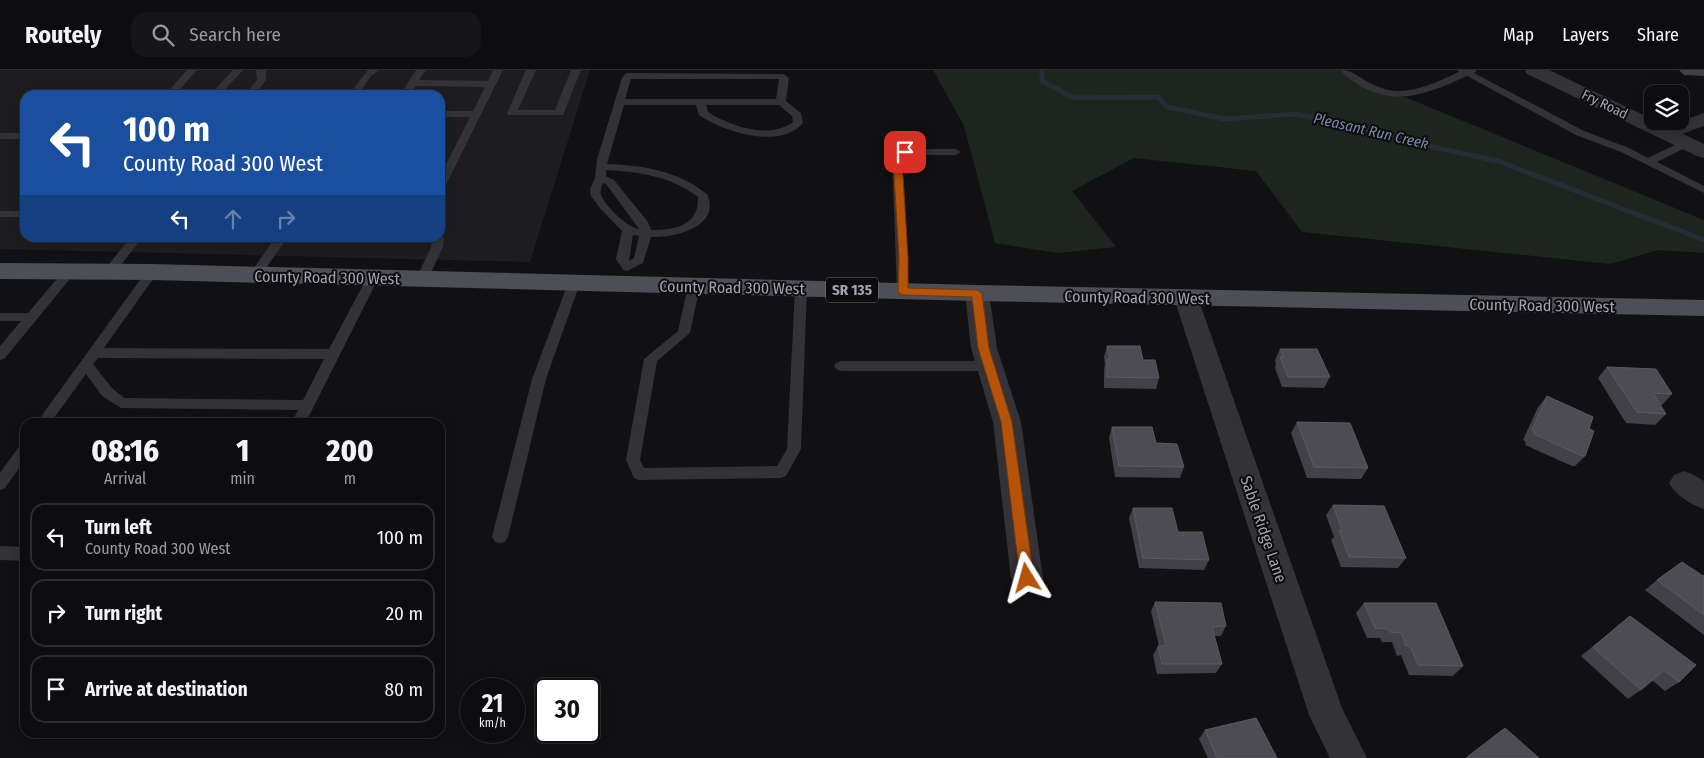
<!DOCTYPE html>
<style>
:root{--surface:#0d0c0e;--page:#161517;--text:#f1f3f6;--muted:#9a9b9e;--line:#2d2c2e}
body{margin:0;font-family:"Fira Sans Condensed",sans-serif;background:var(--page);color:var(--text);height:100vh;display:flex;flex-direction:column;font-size:19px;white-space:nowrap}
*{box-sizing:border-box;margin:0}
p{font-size:16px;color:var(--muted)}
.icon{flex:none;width:28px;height:28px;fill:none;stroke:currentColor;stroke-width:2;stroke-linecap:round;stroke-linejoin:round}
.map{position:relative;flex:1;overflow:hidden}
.sheet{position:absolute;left:20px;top:348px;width:425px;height:320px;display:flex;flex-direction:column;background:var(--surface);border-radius:15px;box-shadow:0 2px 12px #0003,0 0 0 1px var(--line)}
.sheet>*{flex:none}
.top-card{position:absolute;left:20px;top:20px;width:425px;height:152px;border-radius:15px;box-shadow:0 2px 12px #0003,0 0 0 1px var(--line);background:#1a4fa0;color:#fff;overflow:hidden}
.tools{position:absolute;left:1644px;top:15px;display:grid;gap:10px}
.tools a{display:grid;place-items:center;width:45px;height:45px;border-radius:10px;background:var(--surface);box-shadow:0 2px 12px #0003,0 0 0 1px var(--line);font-size:25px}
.speed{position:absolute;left:460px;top:608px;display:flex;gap:10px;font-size:25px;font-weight:700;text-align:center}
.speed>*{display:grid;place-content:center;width:65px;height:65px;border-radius:50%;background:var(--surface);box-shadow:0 2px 12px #0003,0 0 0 1px var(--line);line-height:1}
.speed small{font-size:12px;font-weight:400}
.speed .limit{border:2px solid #111;border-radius:8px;background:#fff;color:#111}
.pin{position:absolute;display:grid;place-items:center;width:42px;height:42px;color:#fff;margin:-21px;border-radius:10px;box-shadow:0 2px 8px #0006}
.me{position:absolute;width:55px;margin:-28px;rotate:352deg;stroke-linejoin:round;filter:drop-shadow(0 0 4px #0008)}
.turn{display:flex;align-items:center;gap:18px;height:105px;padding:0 20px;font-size:22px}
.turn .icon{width:65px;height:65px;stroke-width:2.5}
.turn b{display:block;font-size:35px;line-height:42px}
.lanes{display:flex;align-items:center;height:48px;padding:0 20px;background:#0003;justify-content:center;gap:25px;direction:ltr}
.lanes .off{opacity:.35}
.eta{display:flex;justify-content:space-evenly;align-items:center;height:85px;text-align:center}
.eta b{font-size:30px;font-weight:800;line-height:35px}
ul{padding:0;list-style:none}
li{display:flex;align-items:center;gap:15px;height:68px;margin:0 10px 8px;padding:0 10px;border:2px solid var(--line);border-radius:15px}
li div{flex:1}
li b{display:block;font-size:19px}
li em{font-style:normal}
header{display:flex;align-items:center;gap:30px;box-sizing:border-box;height:70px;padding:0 25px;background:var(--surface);border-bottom:1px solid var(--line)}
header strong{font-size:24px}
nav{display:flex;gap:28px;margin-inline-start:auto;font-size:18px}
.search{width:350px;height:45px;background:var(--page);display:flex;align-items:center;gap:12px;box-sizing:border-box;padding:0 18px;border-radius:15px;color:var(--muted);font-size:19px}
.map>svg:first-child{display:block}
.built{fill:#1d1d1f;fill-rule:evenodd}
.green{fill:#1d251f}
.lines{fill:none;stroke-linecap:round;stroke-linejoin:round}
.stream{stroke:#272c35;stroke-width:5}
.service{fill:#323237;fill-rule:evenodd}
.minor{fill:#323237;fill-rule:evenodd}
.tertiary{fill:#323237;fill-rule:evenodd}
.primary{fill:#4e4e56;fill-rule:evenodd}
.wall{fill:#424147}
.building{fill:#4d4c53;stroke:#5a5a62}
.route{fill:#b45309;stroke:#753606}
.labels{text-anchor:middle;stroke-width:4;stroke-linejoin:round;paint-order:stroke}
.far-street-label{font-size:14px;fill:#a2a4b3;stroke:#0c0c0d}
.far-water-label{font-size:15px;font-style:italic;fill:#788aae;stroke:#0c0c0d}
.shield{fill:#0c0c0d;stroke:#757681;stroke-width:1}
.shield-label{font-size:15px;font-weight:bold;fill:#a2a4b3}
.street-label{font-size:16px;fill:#a2a4b3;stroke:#0c0c0d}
</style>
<header>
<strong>Routely</strong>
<div class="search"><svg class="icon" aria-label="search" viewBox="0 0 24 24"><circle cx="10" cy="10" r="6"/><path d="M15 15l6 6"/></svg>Search here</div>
<nav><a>Map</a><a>Layers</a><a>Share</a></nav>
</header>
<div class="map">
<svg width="1704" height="688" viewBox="0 0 1704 688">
<rect width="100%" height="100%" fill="#111012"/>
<!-- built -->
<path class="built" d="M0,0H590L530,192L0,179ZM25,25H440V168H25Z"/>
<!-- green -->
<path class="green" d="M933,0H1339L1704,150V183L1658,180L1610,194L1302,162L1256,101L1134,88L1072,121L1116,177L1057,183L995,173L964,56Z"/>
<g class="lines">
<!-- stream -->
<path class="stream" d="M1042,0V11L1074,28L1158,27L1167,37L1225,49L1295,44L1357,56L1433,77L1498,91L1704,170"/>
<!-- service -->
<path class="service" d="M187,0H197L175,25H165Z
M233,0H243L220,25H210Z
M256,0H266V10L255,25H245L257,10Z
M368,0H379L371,6L358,25H348Z
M416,0H426L419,10L488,11L493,0H503L445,117L440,120V106L470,47H440V41H473L485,17L416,16L410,25H400Z
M526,0H536L518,40H555L571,0H581L563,45H508L507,43Z
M1340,0C1353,0 1360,8 1371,14C1402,30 1430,15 1459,2L1457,0H1477L1474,3L1584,61L1629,78L1648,88L1683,71H1691L1692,73L1691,75L1657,92L1704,116V123L1621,82L1576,65L1467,6C1431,22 1399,37 1362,17C1354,12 1346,7 1340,0Z
M628,3L784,4L789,8L786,31L801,43L803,53C780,80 724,62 699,45L696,35H624L607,94C643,95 678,101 707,124C722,157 673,168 651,167L643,193L627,201L623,200L616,189L622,161L599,137L591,126L590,119L595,108L597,89L622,8L625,4ZM631,9H779L776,29H625ZM706,35H779L792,46L793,52C769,70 730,56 708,42ZM606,100C639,102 671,106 698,127C699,156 675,160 651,160L648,152L614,110L606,106ZM603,113L606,114L639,159C627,157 605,136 601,125C600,120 601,117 603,113ZM633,165L639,166L634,188L629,191Z
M0,63H25V69H0Z
M905,79H956L961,82L956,85H907L902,89L909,221L903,225L897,221L892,89L895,83Z
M0,141H25V147H0Z
M440,165L444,168L443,177L428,209L426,212H418L416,209L431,177L432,168H440Z
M130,168H142L113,205H105L103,202L105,199Z
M275,168H287L259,208H251L249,205Z
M70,197L76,201L74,204L5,288L0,290V276L21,251H0V243H28L66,198Z
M152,198L158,202L104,278L329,279L369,204L373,203L379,207L306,352H292L298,340L121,338L102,326L86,304L51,352H37L148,199ZM98,288L324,289L303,330L124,328L112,318L93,294Z
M574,209L580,213L546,309L508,467L505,472L500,473L495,472L492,467L532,309L568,213Z
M694,212L700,216L690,263L657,291L640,390L644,398L777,396L787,379L795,219L801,215L807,219L801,379L786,406L781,408L639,410L634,408L626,390L644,289L678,261L688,216Z
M841,291H991L996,293L998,296L996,299L991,301H841L836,299L834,296L836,293Z
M25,373V390L5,418L0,420V403L20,375Z
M0,476L25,477V491L0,490Z"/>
<!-- minor -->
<path class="minor" d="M1704,43V56L1673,67L1666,69L1659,67L1656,63L1659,59Z
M977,215L986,217L989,223L997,278L1021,352L1043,508L1038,518L1027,522L1016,518L1011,508L993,352L971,278L965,223L968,217Z
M1186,220L1195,222L1198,228L1342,638L1367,688H1330L1309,645L1174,228L1177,222Z
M1684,401L1694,405L1704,411V439C1690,434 1676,426 1669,413L1674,405Z"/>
<!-- tertiary -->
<path class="tertiary" d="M1525,0H1549L1652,49V51H1656L1704,74V88L1697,86L1527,4Z"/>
<!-- primary -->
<path class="primary" d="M0,193L152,194L977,215L1704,230V246L977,231L152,210L0,209Z"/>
</g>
<!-- wall -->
<path class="wall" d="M1679,0H1704V6L1684,5Z
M1107,276L1143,290L1159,308L1156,319L1104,318V300L1105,295L1104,287Z
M1280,279L1330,307L1324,318L1282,317L1275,298L1276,294L1275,290Z
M1607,297L1672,324L1662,335H1660L1666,344L1655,355L1626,353L1598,308Z
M1547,326L1589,359L1585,386L1575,396H1572L1525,375L1526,372L1523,370L1538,337Z
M1297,352L1368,398L1361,409L1307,408L1291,363Z
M1112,357L1156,373L1184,397L1180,408L1115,407L1109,368Z
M1333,435L1406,488L1398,498L1341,497L1331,470L1334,467L1326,445Z
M1133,438L1178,462L1209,490L1204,500L1139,498L1129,448Z
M1704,505V565L1645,520L1657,510L1703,506Z
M1155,532L1226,556L1221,566H1214L1222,594L1216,603L1157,604L1153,585L1158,576H1159L1151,541Z
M1364,533L1463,596L1453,606L1409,605L1401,585L1397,586L1392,572H1382L1380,568H1367L1356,543Z
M1630,546L1679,612L1665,621L1652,610L1641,620L1628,629L1581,586Z
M1205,660L1277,688H1208L1199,669Z"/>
<!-- building -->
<path class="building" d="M1107,276H1140L1143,290H1155L1159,308L1107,307V289H1110Z
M1280,279H1317L1330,307H1288L1280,287H1283Z
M1607,297L1656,299L1672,324L1653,323L1666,344L1637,342Z
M1547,326L1593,347L1589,359L1594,361L1585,386H1582L1534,364L1535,361L1532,360Z
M1297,352L1350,353L1368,398L1314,397Z
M1112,357H1152L1156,373L1177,374L1184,397L1119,396Z
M1333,435L1384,436L1406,488L1349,487L1339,460H1342Z
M1133,438H1172L1178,462H1202L1209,490L1143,488Z
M1682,492L1703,506L1704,505V545L1657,510Z
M1155,532L1221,533L1226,556L1212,557L1222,594H1162L1158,576H1166Z
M1364,533H1436L1463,596L1418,595L1410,576H1406L1401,563L1390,562L1389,559L1375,558Z
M1630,546L1696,595L1679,612L1664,600L1641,620L1593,577Z
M1256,648L1277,688H1217L1205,660Z
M1505,658L1539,688H1466Z"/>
<!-- route -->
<path class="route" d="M905,80L910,82L902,89L908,188V218L977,220L982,223L989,278L1012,352L1034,508L1032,512L1027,513L1022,512L1020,508L1001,352L978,278L972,227L903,225L898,222L899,188L893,89L896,84Z"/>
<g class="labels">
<!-- far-street labels -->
<g class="far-street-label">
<text transform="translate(1605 34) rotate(26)" y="5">Fry Road</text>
</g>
<!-- far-water labels -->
<g class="far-water-label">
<text transform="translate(1371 61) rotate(13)" y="5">Pleasant Run Creek</text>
</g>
<!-- shield labels -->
<rect class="shield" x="826" y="207.5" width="52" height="25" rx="4"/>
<g class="shield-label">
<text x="852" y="225">SR 135</text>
</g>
<!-- street labels -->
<g class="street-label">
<text transform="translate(327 207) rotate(1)" y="6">County Road 300 West</text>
<text transform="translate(732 217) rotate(1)" y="6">County Road 300 West</text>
<text transform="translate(1137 227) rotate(1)" y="6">County Road 300 West</text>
<text transform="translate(1542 235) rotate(1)" y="6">County Road 300 West</text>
<text transform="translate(1264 459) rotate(71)" y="6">Sable Ridge Lane</text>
</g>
</g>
</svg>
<div class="tools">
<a><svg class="icon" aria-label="layers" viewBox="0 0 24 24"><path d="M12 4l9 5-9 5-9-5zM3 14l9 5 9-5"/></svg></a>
</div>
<div class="speed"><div>21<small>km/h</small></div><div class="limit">30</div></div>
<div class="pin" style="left:905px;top:82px;background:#d93025"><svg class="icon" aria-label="arrive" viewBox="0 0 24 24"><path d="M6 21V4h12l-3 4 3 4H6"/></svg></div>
<svg class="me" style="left:1027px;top:508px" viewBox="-20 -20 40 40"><path d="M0-17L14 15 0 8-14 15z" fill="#b45309" stroke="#fff" stroke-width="4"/></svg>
<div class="top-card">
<div class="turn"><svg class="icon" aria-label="left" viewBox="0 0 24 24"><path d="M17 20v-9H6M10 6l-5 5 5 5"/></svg><div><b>100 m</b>County Road 300 West</div></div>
<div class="lanes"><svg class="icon" aria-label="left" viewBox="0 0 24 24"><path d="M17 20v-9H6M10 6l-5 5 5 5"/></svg><svg class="icon off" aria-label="ahead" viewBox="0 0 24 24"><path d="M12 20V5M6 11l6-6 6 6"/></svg><svg class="icon off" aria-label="right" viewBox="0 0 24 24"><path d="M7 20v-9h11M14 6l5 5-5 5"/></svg></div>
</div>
<section class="sheet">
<div class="eta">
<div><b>08:16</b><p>Arrival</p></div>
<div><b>1</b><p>min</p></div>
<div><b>200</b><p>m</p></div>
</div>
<ul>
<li><svg class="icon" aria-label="left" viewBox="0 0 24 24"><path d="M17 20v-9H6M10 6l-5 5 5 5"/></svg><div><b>Turn left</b><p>County Road 300 West</p></div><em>100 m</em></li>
<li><svg class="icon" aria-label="right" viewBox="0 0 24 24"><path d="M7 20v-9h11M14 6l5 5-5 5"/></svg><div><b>Turn right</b></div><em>20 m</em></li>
<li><svg class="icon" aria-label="arrive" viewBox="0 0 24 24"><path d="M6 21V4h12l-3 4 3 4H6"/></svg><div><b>Arrive at destination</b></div><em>80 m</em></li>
</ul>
</section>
</div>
